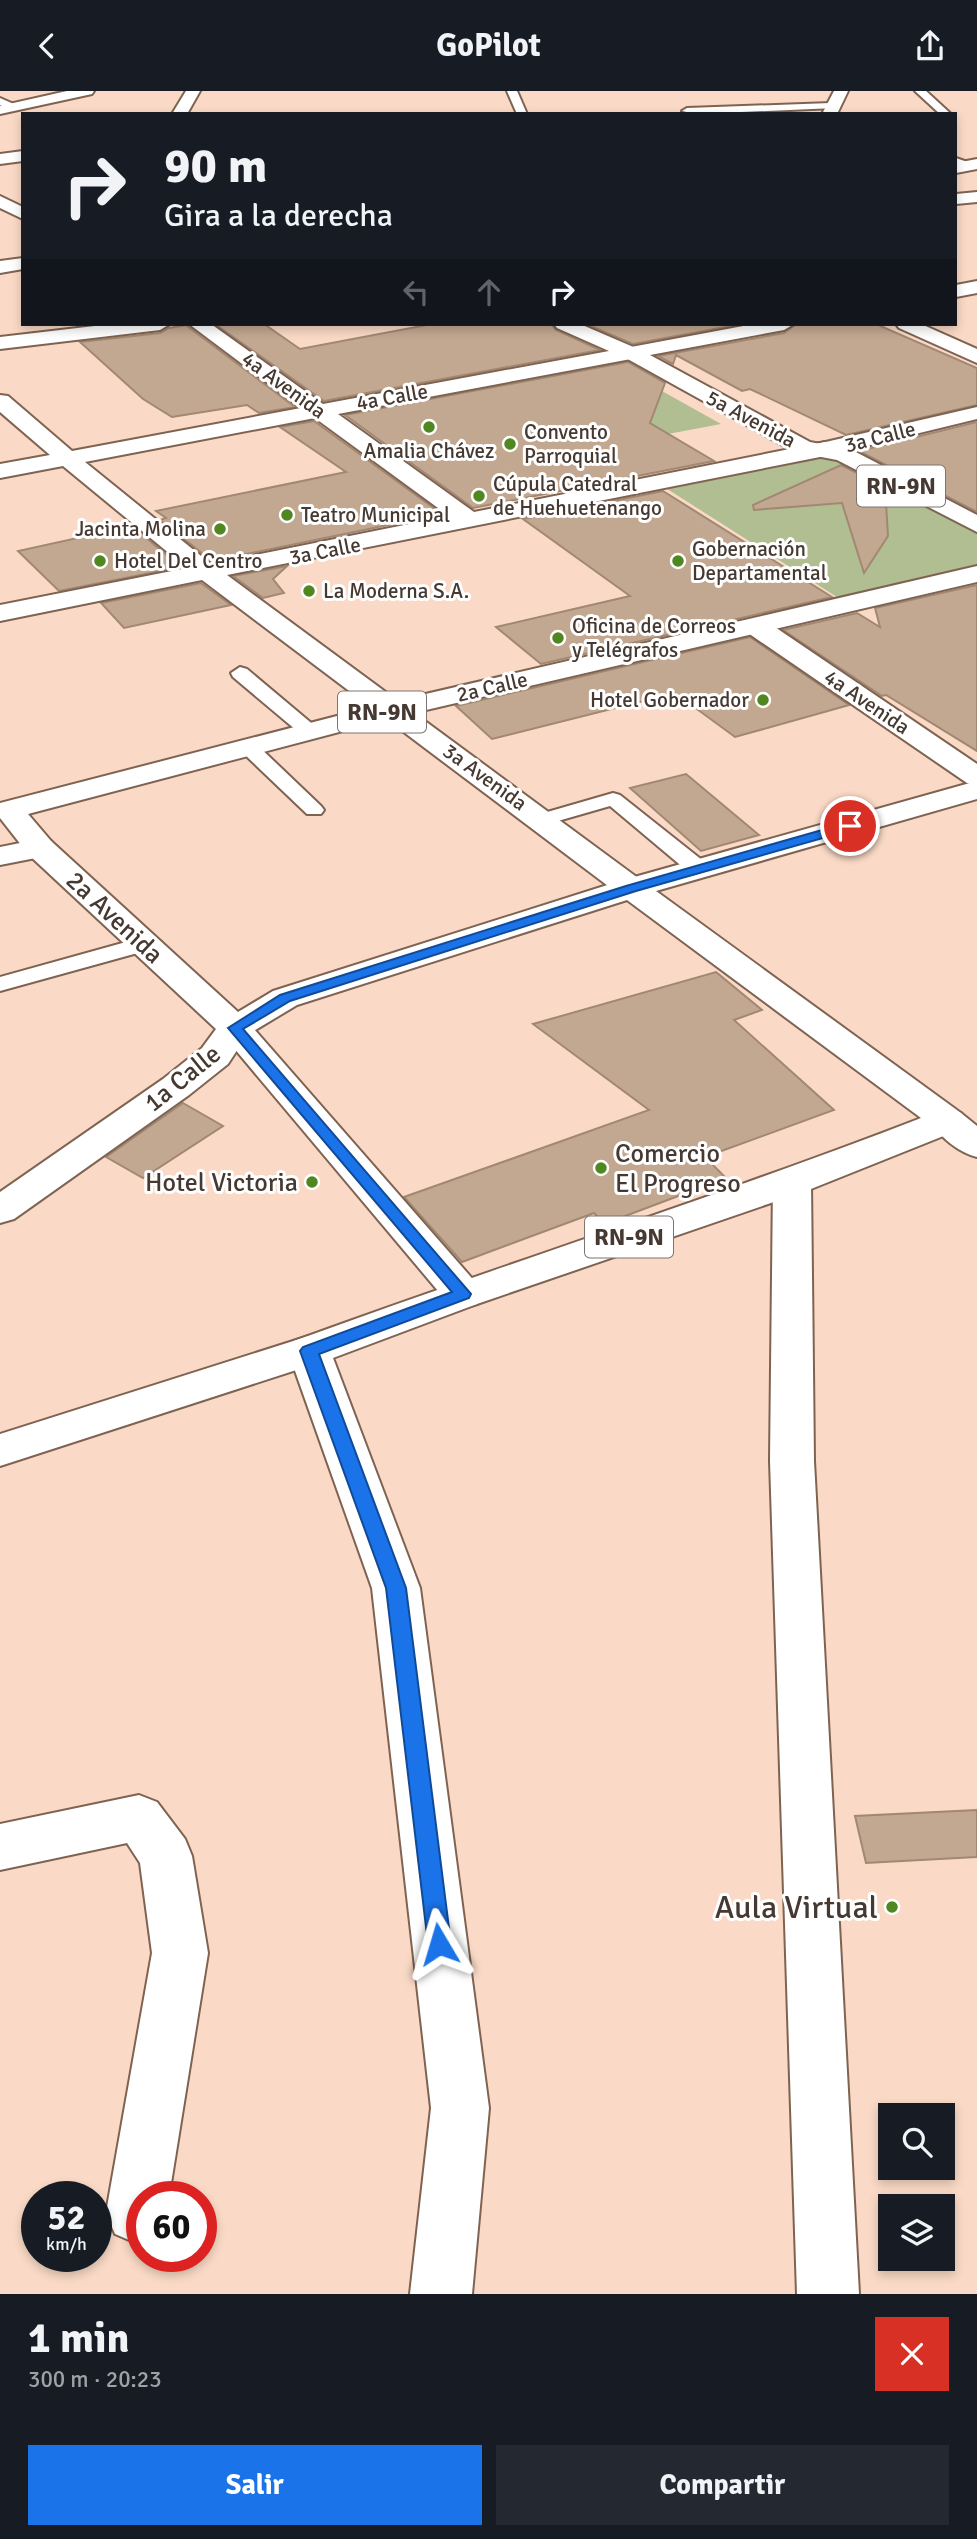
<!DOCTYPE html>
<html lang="es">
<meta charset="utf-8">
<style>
:root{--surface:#171b24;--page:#242831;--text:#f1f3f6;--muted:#9ea1a6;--accent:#1a73e8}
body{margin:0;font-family:Signika,sans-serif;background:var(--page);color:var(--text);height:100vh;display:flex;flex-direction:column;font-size:26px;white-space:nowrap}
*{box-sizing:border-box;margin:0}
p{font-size:23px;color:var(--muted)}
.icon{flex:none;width:38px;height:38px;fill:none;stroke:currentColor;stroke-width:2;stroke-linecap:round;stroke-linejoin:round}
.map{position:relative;height:2203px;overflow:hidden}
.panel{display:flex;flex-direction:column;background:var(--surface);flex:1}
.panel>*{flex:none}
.banner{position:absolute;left:21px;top:21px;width:936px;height:214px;border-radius:0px;box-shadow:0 4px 10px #0003;background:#171b24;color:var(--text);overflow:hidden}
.fabs{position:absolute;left:878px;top:2012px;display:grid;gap:14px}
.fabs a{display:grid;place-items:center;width:77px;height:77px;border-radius:0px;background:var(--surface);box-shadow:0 4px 10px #0003;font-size:35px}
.speed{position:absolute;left:21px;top:2090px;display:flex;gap:14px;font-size:35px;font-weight:700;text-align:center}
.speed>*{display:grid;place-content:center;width:91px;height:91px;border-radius:50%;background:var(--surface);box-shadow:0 4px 10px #0003;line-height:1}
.speed small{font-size:18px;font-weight:400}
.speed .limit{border:10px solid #d22;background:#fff;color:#111}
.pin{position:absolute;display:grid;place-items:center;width:60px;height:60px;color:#fff;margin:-30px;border:4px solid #fff;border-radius:50%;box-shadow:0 2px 7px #0007}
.me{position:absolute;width:77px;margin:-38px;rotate:353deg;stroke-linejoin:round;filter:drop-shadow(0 0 5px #0008)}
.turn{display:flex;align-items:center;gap:24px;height:147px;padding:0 28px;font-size:32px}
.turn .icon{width:91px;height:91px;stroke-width:2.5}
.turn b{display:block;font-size:49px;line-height:60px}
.lanes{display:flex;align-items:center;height:66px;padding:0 28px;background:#0003;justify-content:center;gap:35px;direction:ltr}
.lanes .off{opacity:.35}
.round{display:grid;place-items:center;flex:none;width:74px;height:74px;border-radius:0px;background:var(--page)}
.headline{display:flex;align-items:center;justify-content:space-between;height:119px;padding:0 28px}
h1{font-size:42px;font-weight:800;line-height:52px}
.primary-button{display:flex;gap:14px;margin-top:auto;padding:14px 28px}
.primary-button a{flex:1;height:80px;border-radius:0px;background:var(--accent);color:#fff;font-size:28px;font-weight:800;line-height:80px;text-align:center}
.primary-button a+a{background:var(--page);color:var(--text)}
header{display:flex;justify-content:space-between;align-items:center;height:91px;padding:0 28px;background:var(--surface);font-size:32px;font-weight:800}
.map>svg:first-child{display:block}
.green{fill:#b0be92}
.building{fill:#c2a891;stroke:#a28872;stroke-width:2}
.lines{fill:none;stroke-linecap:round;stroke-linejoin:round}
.service-casing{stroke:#7f6352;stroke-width:4}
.minor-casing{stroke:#7f6352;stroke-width:4}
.secondary-casing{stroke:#7f6352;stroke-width:4}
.primary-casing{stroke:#7f6352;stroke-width:4}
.path{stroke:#c3a999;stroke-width:2.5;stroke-dasharray:3.5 2;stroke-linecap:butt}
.service{fill:#fff;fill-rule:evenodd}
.minor{fill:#fff;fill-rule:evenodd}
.secondary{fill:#fff;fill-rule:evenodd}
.primary{fill:#fff;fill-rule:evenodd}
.route{fill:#1a73e8;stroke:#114b97;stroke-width:2}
.poi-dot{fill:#508721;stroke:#fff;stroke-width:2.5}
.labels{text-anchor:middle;stroke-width:6;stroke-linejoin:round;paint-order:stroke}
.far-street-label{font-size:21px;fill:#453931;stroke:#fff}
.far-poi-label{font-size:21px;fill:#453931;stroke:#fff;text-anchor:start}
.shield{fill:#fff;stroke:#7d746f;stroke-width:2}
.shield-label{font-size:24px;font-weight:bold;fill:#453931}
.street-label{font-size:26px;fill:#453931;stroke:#fff}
.poi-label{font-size:26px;fill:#453931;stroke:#fff;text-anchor:start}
.near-poi-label{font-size:32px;fill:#453931;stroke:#fff;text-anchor:end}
</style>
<header><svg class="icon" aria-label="back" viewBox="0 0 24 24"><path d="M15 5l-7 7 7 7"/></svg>GoPilot<svg class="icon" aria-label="share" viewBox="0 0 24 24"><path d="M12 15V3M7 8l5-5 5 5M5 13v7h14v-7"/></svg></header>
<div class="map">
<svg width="977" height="2203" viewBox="0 0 977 2203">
<rect width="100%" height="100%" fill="#fadac6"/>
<!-- green -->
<path class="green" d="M610,271L721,333L652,346L550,282Z
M821,361L977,439V473L840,508L661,394Z"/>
<!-- building -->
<path class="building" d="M215,233H264L300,258L432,233H551L556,239L600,259L324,310Z
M586,233H741L633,253Z
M796,233H876L977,277V314L846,344L750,298L742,300L676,264L673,273L658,265L784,242Z
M187,234V235L295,316L259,322L247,314L172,326L143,308L80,251L160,242L169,237Z
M628,271L665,292L650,332L714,370L473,417L345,324Z
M314,330L442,423L212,470L160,429L166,427L156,420L346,381L280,336Z
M977,331V421L859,360Z
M841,374L885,396L888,445L864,482L842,412L754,419L753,414Z
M663,400L832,506L541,573L496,536L630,505L523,428Z
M132,435L181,476L59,500L18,460Z
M287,475L273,488L284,502L263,507L233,485Z
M201,492L231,514L124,537L101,512Z
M977,494V660L886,604L882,605L783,539L857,522L880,536L875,517Z
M750,546L849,614L735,646L675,602L492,648L456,615Z
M686,683L759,744L701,760L630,697Z
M716,881L762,919L734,929L834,1019L705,1066L726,1087L604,1133L594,1122L462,1171L404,1106L649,1019L533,933Z
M183,1012L223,1035L143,1087L106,1066Z
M977,1719V1766L866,1772L855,1725Z"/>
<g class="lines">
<!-- service casing -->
<g class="service-casing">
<path id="service" d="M507,0H517L527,23H517Z
M915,0H926L951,23H940Z
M0,7L16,14L17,16L12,19L0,14Z
M831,12L835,13V17L696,23L682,20L687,17Z
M956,67L973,73L975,75L969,78L956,74Z
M240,576L247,578L316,636L319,640L316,644H302L233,586L231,582Z
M248,650L255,652L321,715L324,719L321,723H307L241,660L238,656L241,652Z
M613,702L620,704L707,773L710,778L707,783H691L610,715L544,734L537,732L534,728L537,724Z
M144,846L152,848L155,853L152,858L0,900V886Z"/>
</g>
<!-- minor casing -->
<g class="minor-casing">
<path id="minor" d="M67,0H94L92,3L0,23V15Z
M186,0H200L187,23H172Z
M834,0H848L837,23H822Z
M23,60V70L0,73V63Z
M977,68V78L956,82V72Z
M0,105L23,116V128L0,117Z
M23,167V178L0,182V170Z
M112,233H170L160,239L0,258V246Z
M189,233H211L323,313L609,260L557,237L554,233H580L638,258L641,262L638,266L631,268L338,323L474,421L825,351L833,353L836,358L833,363L825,365L227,484L642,790L647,797L642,804L631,807L620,804L202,489L0,530V514L187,477L63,375L0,387V373L50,364L0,321V304L8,305L72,360L301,317ZM315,327L449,425L211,473L85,371Z
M757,528L766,530L977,673V695L967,692L748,542L744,536L748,530Z
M40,748L51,750L56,757L51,764L0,774V756Z
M235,927L247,930L477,1193L483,1203L477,1213L463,1217L449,1213L223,944L218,937L223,930Z
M948,1019L961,1022L977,1035V1066C958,1061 940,1046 930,1030L935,1022Z
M309,1245L324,1250L330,1260L324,1270L0,1375V1343Z
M139,1704L157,1711L185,1748L192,1765L208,1862L169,2105H142V2150L136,2152L115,2143L106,2122L152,1862L140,1772L127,1752L0,1779V1733Z"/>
</g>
<!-- secondary casing -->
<g class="secondary-casing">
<path id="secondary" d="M977,316V328L825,365L817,363L814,358L817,353Z
M792,1079L806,1082L811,1091L814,1370L859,2203H797L770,1370L773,1091L778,1082Z"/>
</g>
<!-- primary casing -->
<g class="primary-casing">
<path id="primary" d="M977,101V111L956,113V103Z
M977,190V202L956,206V194Z
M754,233H794L784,239L650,264L810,351L852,359L977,424V441L837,369L795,361L624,266L621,262L624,258L631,256Z
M896,233H921L977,258V272L899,237Z
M977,475V491L396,626L28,723L51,750L238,921L273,900L620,790L977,690V708L656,800L961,1022L966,1030L961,1038L806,1100L477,1213L333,1267L420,1497L489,2017L472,2203H410L431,2017L372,1497L288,1260L294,1250C502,1174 714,1107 921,1027L627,809L297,914L247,944L228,973L189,1004L14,1128L0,1132V1101L163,988L202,957L216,938L29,764L0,727V712L391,611Z"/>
</g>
<!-- path -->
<path class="path" d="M686,419L799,492"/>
<!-- service -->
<use href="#service" class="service"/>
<!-- minor -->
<use href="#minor" class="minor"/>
<!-- secondary -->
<use href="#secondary" class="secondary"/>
<!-- primary -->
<use href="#primary" class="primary"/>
</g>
<!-- route -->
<path class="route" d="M850,731L857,735L855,738L636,800L290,910L243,938L471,1203L469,1207L319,1263L406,1497L451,1853L447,1860L439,1863L431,1860L428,1853L386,1497L300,1260L303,1256L452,1201L228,937L280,904L626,795Z"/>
<!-- markers -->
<g class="poi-dot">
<circle cx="429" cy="336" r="7"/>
<circle cx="510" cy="353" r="7"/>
<circle cx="479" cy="405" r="7"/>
<circle cx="287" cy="424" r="7"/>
<circle cx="220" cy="438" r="7"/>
<circle cx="100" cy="470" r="7"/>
<circle cx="678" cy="470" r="7"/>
<circle cx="309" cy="500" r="7"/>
<circle cx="558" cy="547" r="7"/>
<circle cx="763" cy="609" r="7"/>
<circle cx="601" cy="1077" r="7"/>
<circle cx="312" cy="1091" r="7"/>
<circle cx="892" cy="1816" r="7"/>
</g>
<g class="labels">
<!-- far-street labels -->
<g class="far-street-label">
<text transform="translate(284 294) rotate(36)" y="7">4a Avenida</text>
<text transform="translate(392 306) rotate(-10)" y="7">4a Calle</text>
<text transform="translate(751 328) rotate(28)" y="7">5a Avenida</text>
<text transform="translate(880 346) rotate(-14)" y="7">3a Calle</text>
<text transform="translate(325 460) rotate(-11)" y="7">3a Calle</text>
<text transform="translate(492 596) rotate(-13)" y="7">2a Calle</text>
<text transform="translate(867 611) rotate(34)" y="7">4a Avenida</text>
<text transform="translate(485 686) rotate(36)" y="7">3a Avenida</text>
</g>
<!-- far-poi labels -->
<g class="far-poi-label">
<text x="524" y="348">Convento<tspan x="524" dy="24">Parroquial</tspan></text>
<text x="429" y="367" text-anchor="middle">Amalia Chávez</text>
<text x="493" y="400">Cúpula Catedral<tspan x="493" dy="24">de Huehuetenango</tspan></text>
<text x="301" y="431">Teatro Municipal</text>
<text x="206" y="445" text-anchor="end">Jacinta Molina</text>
<text x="692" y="465">Gobernación<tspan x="692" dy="24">Departamental</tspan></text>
<text x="114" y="477">Hotel Del Centro</text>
<text x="323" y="507">La Moderna S.A.</text>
<text x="572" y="542">Oficina de Correos<tspan x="572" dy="24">y Telégrafos</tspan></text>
<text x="749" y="616" text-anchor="end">Hotel Gobernador</text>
</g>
<!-- shield labels -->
<g class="shield">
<rect x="857" y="374.5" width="88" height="41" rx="5"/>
<rect x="338" y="600.5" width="88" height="41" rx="5"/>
<rect x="585" y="1125.5" width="88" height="41" rx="5"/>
</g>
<g class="shield-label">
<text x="901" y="403">RN-9N</text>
<text x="382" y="629">RN-9N</text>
<text x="629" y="1154">RN-9N</text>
</g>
<!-- street labels -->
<g class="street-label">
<text transform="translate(115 826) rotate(43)" y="9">2a Avenida</text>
<text transform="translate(182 987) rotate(-39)" y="9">1a Calle</text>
</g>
<!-- poi labels -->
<g class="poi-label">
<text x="615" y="1071">Comercio<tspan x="615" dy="30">El Progreso</tspan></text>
<text x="298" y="1100" text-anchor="end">Hotel Victoria</text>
</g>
<!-- near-poi labels -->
<g class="near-poi-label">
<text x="878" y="1827">Aula Virtual</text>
</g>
</g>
</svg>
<div class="fabs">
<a><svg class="icon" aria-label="search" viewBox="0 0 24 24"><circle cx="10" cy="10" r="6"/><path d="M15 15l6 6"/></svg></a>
<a><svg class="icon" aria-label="layers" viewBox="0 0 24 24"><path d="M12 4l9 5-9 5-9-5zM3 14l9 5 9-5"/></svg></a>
</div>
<div class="speed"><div>52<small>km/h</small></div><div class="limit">60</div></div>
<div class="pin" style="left:850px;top:735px;background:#d93025"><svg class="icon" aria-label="arrive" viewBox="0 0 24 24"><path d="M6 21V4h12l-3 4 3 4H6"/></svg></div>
<svg class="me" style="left:439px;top:1853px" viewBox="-20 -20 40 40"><path d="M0-17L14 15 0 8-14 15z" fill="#1a73e8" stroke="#fff" stroke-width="4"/></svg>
<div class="banner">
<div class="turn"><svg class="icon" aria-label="right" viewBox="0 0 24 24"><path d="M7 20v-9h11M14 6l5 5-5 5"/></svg><div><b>90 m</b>Gira a la derecha</div></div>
<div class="lanes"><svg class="icon off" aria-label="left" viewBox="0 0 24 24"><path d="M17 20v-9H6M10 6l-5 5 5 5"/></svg><svg class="icon off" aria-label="ahead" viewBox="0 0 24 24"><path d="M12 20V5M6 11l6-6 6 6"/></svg><svg class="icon" aria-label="right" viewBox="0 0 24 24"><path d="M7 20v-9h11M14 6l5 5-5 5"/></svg></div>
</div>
</div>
<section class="panel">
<div class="headline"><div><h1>1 min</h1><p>300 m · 20:23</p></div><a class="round" style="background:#d93025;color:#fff"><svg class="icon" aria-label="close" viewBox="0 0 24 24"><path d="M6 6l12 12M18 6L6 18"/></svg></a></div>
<div class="primary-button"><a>Salir</a><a>Compartir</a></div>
</section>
